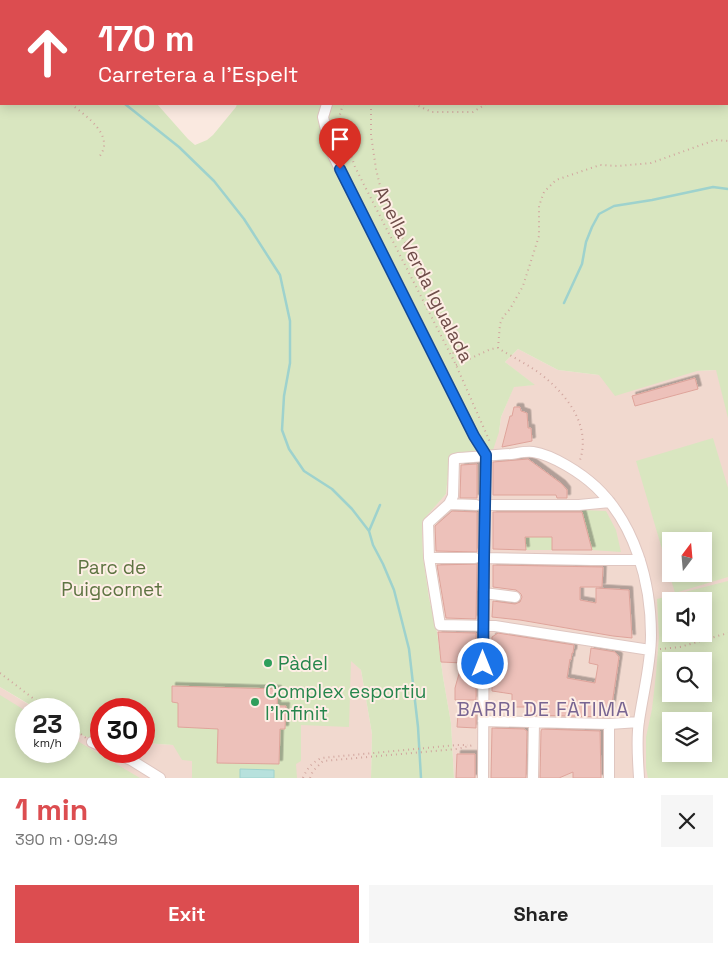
<!DOCTYPE html>
<meta charset="utf-8">
<style>
:root{--surface:#fff;--page:#f6f6f6;--text:#222;--muted:#767676;--accent:#dc4d50}
body{margin:0;font-family:"Space Grotesk",sans-serif;background:var(--page);color:var(--text);height:100vh;display:flex;flex-direction:column;font-size:19px;white-space:nowrap}
*{box-sizing:border-box;margin:0}
p{font-size:16px;color:var(--muted)}
.icon{flex:none;width:28px;height:28px;fill:none;stroke:currentColor;stroke-width:2;stroke-linecap:round;stroke-linejoin:round}
.map{position:relative;height:778px;overflow:hidden}
.sheet{display:flex;flex-direction:column;background:var(--surface);flex:1}
.sheet>*{flex:none}
.banner{position:absolute;left:0px;top:0px;width:729px;height:105px;box-shadow:0 2px 12px #0003;background:#dc4d50;color:#fff;overflow:hidden}
.needle{width:32px;rotate:16deg}
.buttons{position:absolute;left:662px;top:532px;display:grid;gap:10px}
.buttons a{display:grid;place-items:center;width:50px;height:50px;border-radius:0px;background:var(--surface);box-shadow:0 2px 12px #0003;font-size:25px}
.speed{position:absolute;left:15px;top:698px;display:flex;gap:10px;font-size:25px;font-weight:700;text-align:center}
.speed>*{display:grid;place-content:center;width:65px;height:65px;border-radius:50%;background:var(--surface);box-shadow:0 2px 12px #0003;line-height:1}
.speed small{font-size:12px;font-weight:400}
.speed .limit{border:8px solid #d22;background:#fff;color:#111}
.pin{position:absolute;display:grid;place-items:center;width:42px;height:42px;color:#fff;margin:-51px -21px;border-radius:50% 50% 50% 0;rotate:-45deg;box-shadow:0 0 5px #0007}
.pin .icon{rotate:45deg}
.me{position:absolute;width:55px;margin:-28px;rotate:0deg;stroke-linejoin:round;filter:drop-shadow(0 0 4px #0008)}
.turn{display:flex;align-items:center;gap:18px;height:105px;padding:0 15px;font-size:22px}
.turn .icon{width:65px;height:65px;stroke-width:2.5}
.turn b{display:block;font-size:35px;line-height:42px}
.round{display:grid;place-items:center;flex:none;width:52px;height:52px;border-radius:0px;background:var(--page)}
.headline{display:flex;align-items:center;justify-content:space-between;height:85px;padding:0 15px}
h1{font-size:30px;font-weight:800;line-height:38px;color:var(--accent)}
.primary-button{display:flex;gap:10px;margin-top:auto;padding:10px 15px}
.primary-button a{flex:1;height:58px;border-radius:0px;background:var(--accent);color:#fff;font-size:20px;font-weight:800;line-height:58px;text-align:center}
.primary-button a+a{background:var(--page);color:var(--text)}
.map>svg:first-child{display:block}
.residential{fill:#f1d9cf;fill-rule:evenodd}
.green{fill:#d9e6c0;fill-rule:evenodd}
.water{fill:#b7e1dd;stroke:#9ed2cd}
.lines{fill:none;stroke-linecap:round;stroke-linejoin:round}
.stream{stroke:#9ed2cd;stroke-width:2.5}
.building{fill:#edc1ba;stroke:#dfa49b;filter:url(#shadow)}
.minor-casing{stroke:#dfc6c0;stroke-width:12}
.path{stroke:#d1a59e;stroke-width:2;stroke-dasharray:1 4;stroke-linecap:butt}
.minor{stroke:#fff;stroke-width:10}
.route-casing{stroke:#114b97;stroke-width:12}
.route{stroke:#1a73e8;stroke-width:9}
.leisure-dot{fill:#2e9e5b;stroke:#feeee5;stroke-width:2}
.labels{text-anchor:middle;stroke-width:4;stroke-linejoin:round;paint-order:stroke}
.street-label{font-size:19px;fill:#6f4d49;stroke:#feeee5}
.park-label{font-size:19px;fill:#5e7442;stroke:#feeee5}
.leisure-label{font-size:19px;fill:#27864d;stroke:#feeee5;text-anchor:start}
.neighbourhood-label{font-size:20px;letter-spacing:1px;fill:#786592;stroke:#feeee5}
</style>
<div class="map">
<svg width="728" height="778" viewBox="0 0 728 778">
<defs>
<filter id="shadow"><feDropShadow dx="3.5" dy="-3.5" stdDeviation="0" flood-color="#0004"/></filter>
</defs>
<rect width="100%" height="100%" fill="#fae9e0"/>
<!-- residential -->
<path class="residential" d="M518,349L558,370L599,375L697,371L716,370L728,366V778H454L451,723L443,677L437,632L429,598L423,556L422,529L423,519L446,494L450,454L499,432L501,417L514,386L534,385L505,362ZM671,541H704V574H671ZM671,601H704V634H671ZM671,661H704V694H671ZM671,721H704V754H671Z
M322,630L361,670L372,734L371,778H0V687L36,709H26V751H69V728L76,733L101,741V751H144V743L173,745Z"/>
<!-- green -->
<path class="green" d="M0,0H25L30,1H1V104H157L188,139L195,145L207,140L213,135L236,107L237,104H728V1H162L159,0H728V418L716,370L697,371L615,396L599,375L558,370L518,349L505,362L535,385L514,387L501,417L499,432L493,450L450,454L446,494L423,520L422,529L423,556L429,598L437,632L443,677L451,723L454,778H371L372,734L361,670L351,661L349,727L301,725V761L296,764L297,778H192V761L182,760L173,745L144,743V709H101V741H98L76,733L69,728V709H37L0,687Z
M713,438L728,488V577L675,593L636,461ZM671,541H704V574H671Z
M582,510L606,511L616,530L621,552L592,550Z
M525,537H552V550H526Z
M728,581V778H648L646,768V737L652,709L656,674L659,637L657,599ZM671,601H704V634H671ZM671,661H704V694H671ZM671,721H704V754H671Z
M0,695L26,711V751H69V736L140,778H0Z"/>
<!-- water -->
<path class="water" d="M240,769L274,770V778H240Z"/>
<g class="lines">
<!-- stream -->
<path class="stream" d="M0,48H1
M125,104L179,147L214,181L244,219L280,275L290,321V363L284,396L282,430L289,449L304,471L332,489L352,509L369,531L373,545L383,564L394,590L409,649L418,727L421,778
M564,303L582,264L586,242L592,227L599,214L614,206L652,200L713,187L728,189
M369,531L380,505"/>
</g>
<!-- building -->
<path class="building" d="M695,378L698,389L635,406L632,396Z
M514,407H520L521,411L527,413L528,428H531L532,441L502,447L510,416H512Z
M528,459L562,484L567,490V498H557L556,495H493V462Z
M477,464V498H460L461,465Z
M452,511L477,512V552L436,551L435,526Z
M493,512H582L592,550H552V537H525L526,550L493,549Z
M477,564L476,619L446,618L437,565Z
M493,565L603,567L602,587H580V600L596,603V588L629,590L632,638L613,636L520,620L492,617L493,601L515,604L520,602L522,597L521,594L516,590L493,587Z
M438,632L476,633V700H455V688L462,663L441,662Z
M498,633L574,645L573,653H572L571,660L570,659L567,678L595,683L598,665L589,663L591,648L615,652L619,657L611,711L605,717L528,715V707H512V694L492,691V637Z
M172,686L278,689L277,706H286L285,729H280L279,764L217,763L218,729L178,727V703L172,702Z
M458,714H476V728L457,727Z
M492,728L524,729L527,731L526,778H491Z
M542,729L600,731L601,778H573V772L559,778H540L541,731Z
M457,754H475V778H456Z"/>
<g class="lines">
<!-- minor casing -->
<g class="minor-casing">
<path id="minor" d="M218,0L222,1
M247,0L250,1
M327,104L323,117L331,151L474,436L486,455L484,558L483,778
M449,504L476,505
M486,505H579L610,502
M429,558H475
M484,558L592,560H640
M484,593L515,597
M483,721L609,724L639,722
M92,742L101,746
M111,751L131,760L160,778
M533,778L534,722
M609,778V724
M639,778C638,759 636,740 639,721C643,693 651,664 651,635C651,582 635,524 596,487C581,473 553,455 533,452C526,451 518,453 511,454C493,455 476,457 458,458L454,459L453,496L449,504L428,523L429,558L440,625L495,626L650,650"/>
</g>
<!-- path -->
<path class="path" d="M119,0V1
M192,0L196,1
M0,70H1
M71,104C86,116 116,136 99,157
M343,104L339,118L355,167L456,365L490,442
M371,104V135L376,169L382,194L391,206L397,228L430,287L439,312L454,326L453,358
M414,104L432,112H473L486,104
M498,348L500,324L503,317L510,309L523,286L539,236V206L544,192L556,180L600,165L618,166L651,163L715,140L728,141
M456,365L491,349L498,348C511,356 525,363 538,372C566,393 593,426 579,463
M660,649L680,647L728,633
M0,673L47,709
M69,725L86,738
M303,778C307,768 312,763 321,758L457,745H468
M310,778L313,771L323,761L457,749L473,745"/>
<!-- minor -->
<use href="#minor" class="minor"/>
</g>
<g class="lines">
<!-- route casing -->
<g class="route-casing">
<path id="route" d="M340,169L474,436L486,455L484,558L483,664"/>
</g>
<!-- route -->
<use href="#route" class="route"/>
</g>
<!-- markers -->
<g class="leisure-dot">
<circle cx="268" cy="663" r="5"/>
<circle cx="255" cy="702" r="5"/>
</g>
<g class="labels">
<!-- street labels -->
<g class="street-label">
<text transform="translate(424 274) rotate(63)" y="7">Anella Verda Igualada</text>
</g>
<!-- park labels -->
<g class="park-label">
<text x="112" y="574">Parc de<tspan x="112" dy="22">Puigcornet</tspan></text>
</g>
<!-- leisure labels -->
<g class="leisure-label">
<text x="278" y="670">Pàdel</text>
<text x="265" y="698">Complex esportiu<tspan x="265" dy="22">l'Infinit</tspan></text>
</g>
<!-- neighbourhood labels -->
<g class="neighbourhood-label">
<text x="543" y="716">BARRI DE FÀTIMA</text>
</g>
</g>
</svg>
<div class="buttons">
<a><svg class="needle" viewBox="-14 -14 28 28"><path d="M0-13l5 13h-10z" fill="#e53935"/><path d="M0 13l5-13h-10z" fill="#767676"/></svg></a>
<a><svg class="icon" aria-label="sound" viewBox="0 0 24 24"><path d="M4 9h4l5-4v14l-5-4H4zM17 9q2 3 0 6"/></svg></a>
<a><svg class="icon" aria-label="search" viewBox="0 0 24 24"><circle cx="10" cy="10" r="6"/><path d="M15 15l6 6"/></svg></a>
<a><svg class="icon" aria-label="layers" viewBox="0 0 24 24"><path d="M12 4l9 5-9 5-9-5zM3 14l9 5 9-5"/></svg></a>
</div>
<div class="speed"><div>23<small>km/h</small></div><div class="limit">30</div></div>
<div class="pin" style="left:340px;top:169px;background:#d93025"><svg class="icon" aria-label="arrive" viewBox="0 0 24 24"><path d="M6 21V4h12l-3 4 3 4H6"/></svg></div>
<svg class="me" style="left:483px;top:664px" viewBox="-20 -20 40 40"><circle r="17" fill="#1a73e8" stroke="#fff" stroke-width="3"/><path d="M0-11L8 9 0 5-8 9z" fill="#fff"/></svg>
<div class="banner">
<div class="turn"><svg class="icon" aria-label="ahead" viewBox="0 0 24 24"><path d="M12 20V5M6 11l6-6 6 6"/></svg><div><b>170 m</b>Carretera a l'Espelt</div></div>
</div>
</div>
<section class="sheet">
<div class="headline"><div><h1>1 min</h1><p>390 m · 09:49</p></div><a class="round"><svg class="icon" aria-label="close" viewBox="0 0 24 24"><path d="M6 6l12 12M18 6L6 18"/></svg></a></div>
<div class="primary-button"><a>Exit</a><a>Share</a></div>
</section>
